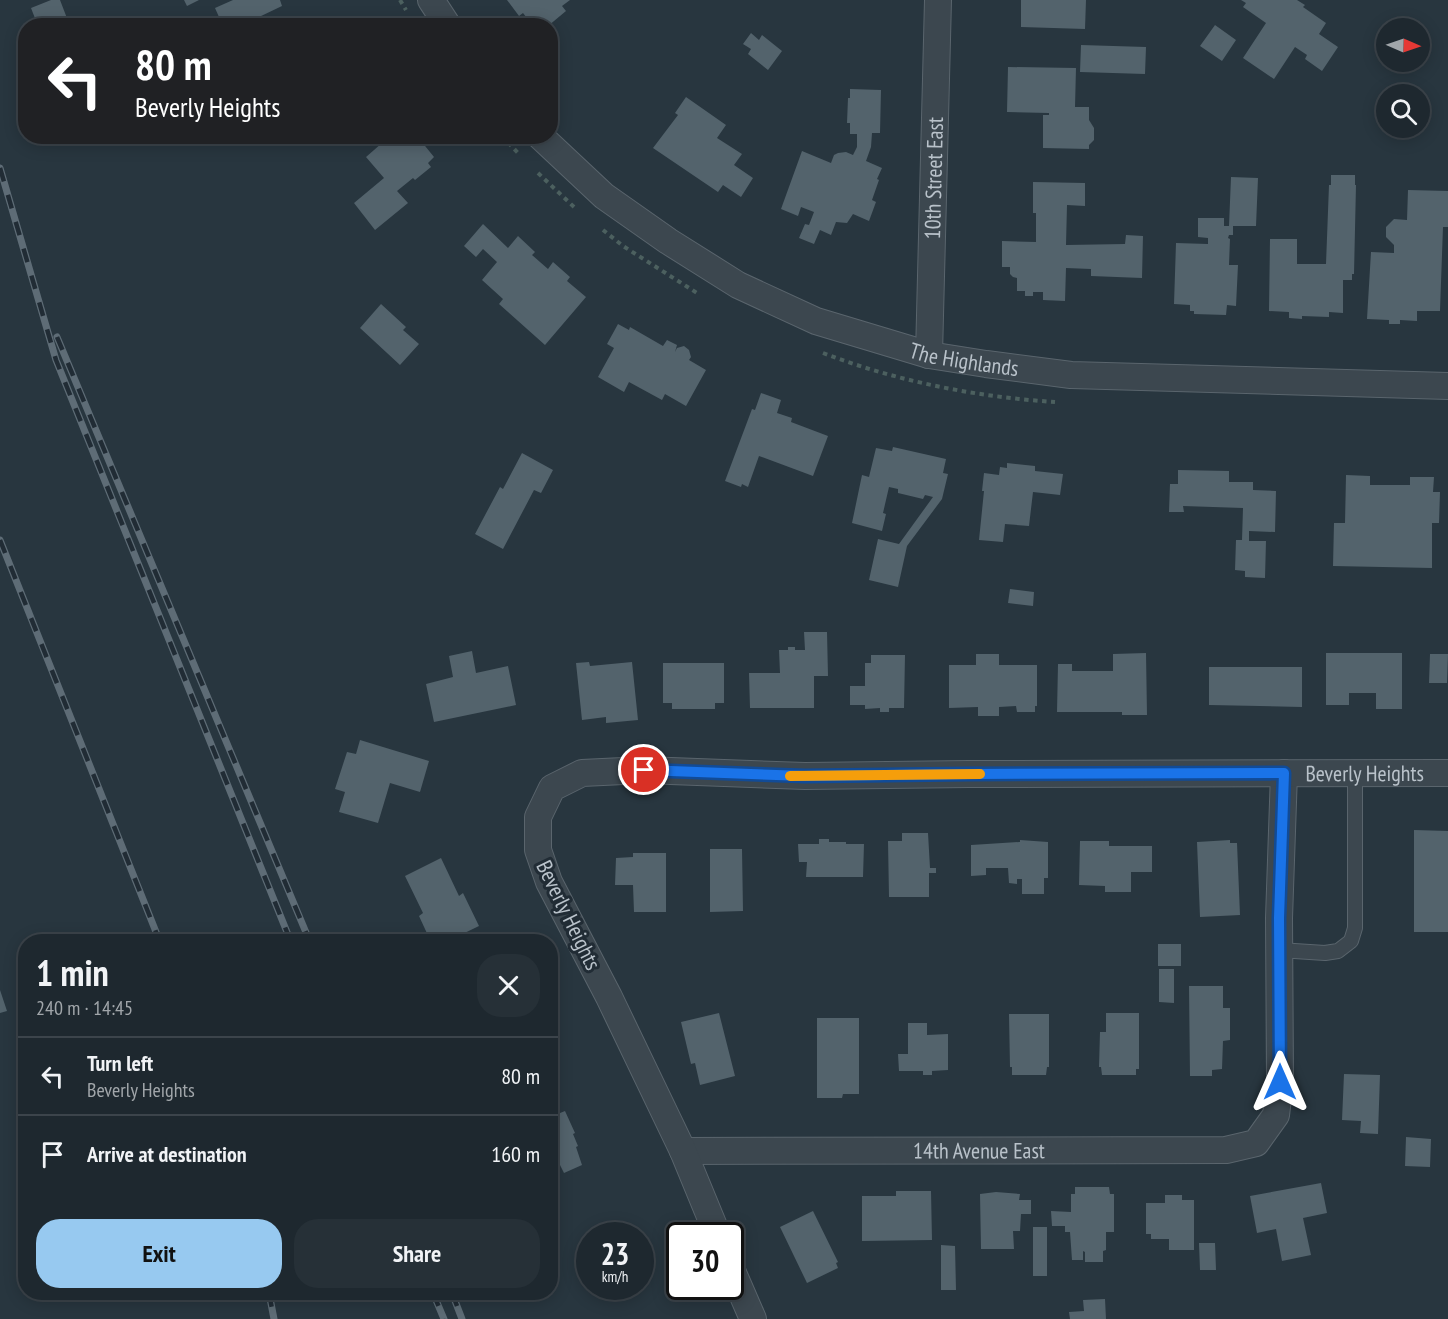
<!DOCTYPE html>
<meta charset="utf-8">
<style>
:root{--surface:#1e282f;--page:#263037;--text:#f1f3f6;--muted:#a1a6aa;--line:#3c444b;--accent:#97c9f0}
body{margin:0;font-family:"PT Sans Narrow",sans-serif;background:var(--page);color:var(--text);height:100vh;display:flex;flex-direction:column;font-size:22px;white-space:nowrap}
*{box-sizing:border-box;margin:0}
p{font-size:20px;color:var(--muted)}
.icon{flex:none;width:33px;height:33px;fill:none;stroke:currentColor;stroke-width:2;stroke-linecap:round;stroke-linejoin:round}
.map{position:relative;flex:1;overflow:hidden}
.drawer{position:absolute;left:18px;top:934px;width:540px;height:366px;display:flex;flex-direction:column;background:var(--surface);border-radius:24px;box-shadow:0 3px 15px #0003,0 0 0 2px var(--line)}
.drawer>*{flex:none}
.top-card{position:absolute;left:18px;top:18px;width:540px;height:126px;border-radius:24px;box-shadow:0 3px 15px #0003,0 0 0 2px var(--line);background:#202124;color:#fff;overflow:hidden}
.needle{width:39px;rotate:92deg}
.buttons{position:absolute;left:1376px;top:18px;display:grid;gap:12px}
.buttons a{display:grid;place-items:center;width:54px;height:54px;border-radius:50%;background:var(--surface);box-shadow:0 3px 15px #0003,0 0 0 2px var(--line);font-size:30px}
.speed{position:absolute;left:576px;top:1222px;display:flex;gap:12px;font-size:30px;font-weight:700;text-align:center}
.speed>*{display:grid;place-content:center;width:78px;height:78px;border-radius:50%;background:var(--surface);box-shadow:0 3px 15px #0003,0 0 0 2px var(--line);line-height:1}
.speed small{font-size:15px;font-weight:400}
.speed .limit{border:3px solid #111;border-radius:9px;background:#fff;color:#111}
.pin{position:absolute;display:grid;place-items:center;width:51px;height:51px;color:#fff;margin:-26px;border:3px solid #fff;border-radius:50%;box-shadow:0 2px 6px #0007}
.me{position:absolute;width:66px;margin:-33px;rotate:0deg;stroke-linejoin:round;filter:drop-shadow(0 0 4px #0008)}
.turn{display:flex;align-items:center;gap:21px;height:126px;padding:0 18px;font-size:27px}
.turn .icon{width:78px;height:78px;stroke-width:2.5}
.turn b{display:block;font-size:42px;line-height:51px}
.round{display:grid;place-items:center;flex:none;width:63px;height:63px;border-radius:24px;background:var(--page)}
.head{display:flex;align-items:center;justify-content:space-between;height:102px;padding:0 18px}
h1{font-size:36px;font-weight:700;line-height:45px}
.button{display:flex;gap:12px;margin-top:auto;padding:12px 18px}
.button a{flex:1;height:69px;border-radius:24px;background:var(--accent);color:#111;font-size:24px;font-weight:700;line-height:69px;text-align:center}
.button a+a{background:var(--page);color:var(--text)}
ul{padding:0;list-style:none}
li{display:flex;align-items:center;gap:18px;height:78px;padding:0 18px;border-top:2px solid var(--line)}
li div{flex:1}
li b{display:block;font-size:22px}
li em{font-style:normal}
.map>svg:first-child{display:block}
.building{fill:#53636c}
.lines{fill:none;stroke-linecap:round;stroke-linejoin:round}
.lane-casing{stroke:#5a656d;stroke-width:16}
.street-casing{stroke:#5a656d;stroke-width:28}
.path{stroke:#4c605f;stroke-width:4;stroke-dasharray:4.5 4.5;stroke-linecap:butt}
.lane{stroke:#3c474f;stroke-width:14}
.street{stroke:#3c474f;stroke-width:26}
.rail-casing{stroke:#5e6c76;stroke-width:7}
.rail{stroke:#212c35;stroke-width:4.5;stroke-dasharray:14;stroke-linecap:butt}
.route-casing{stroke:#114b97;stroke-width:15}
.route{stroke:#1a73e8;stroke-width:10}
.slow{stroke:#f59e0b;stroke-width:10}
.labels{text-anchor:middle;stroke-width:6;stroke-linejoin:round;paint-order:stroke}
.street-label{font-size:22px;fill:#b9c2ca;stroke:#212c35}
</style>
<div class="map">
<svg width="1448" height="1319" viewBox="0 0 1448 1319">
<rect width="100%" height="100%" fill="#28363f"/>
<!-- building -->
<path class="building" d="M51,0H60L70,26H38L31,8Z
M184,0H199L187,6Z
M233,0H280L282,6L259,17L263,26H223L215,8Z
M507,0H570L562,6L566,11L548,26H533L523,13L519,16Z
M1021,0H1086L1085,29L1021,27Z
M1241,0H1297L1305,5L1303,7L1326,23L1319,34L1338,47L1322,71L1305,59L1307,55L1295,47L1274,79L1243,58L1266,23L1243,7L1246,3Z
M1215,25L1236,40L1222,61L1200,46Z
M751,33L759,40L762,35L782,51L768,70L748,54L751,49L743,44Z
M1081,45L1146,47L1145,74L1080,72Z
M1008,67L1076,68L1075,107H1089V120L1094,128V140L1089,145V149L1043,148V115H1049V113L1007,112Z
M850,89L881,90L880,133H872L871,147L866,161L882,168L877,179L879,180L872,200L876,202L869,221L853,214L847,223L836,222L831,235L820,230L814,244L799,238L805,224L809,225L814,212L801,207L798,216L781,209L802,151L831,163L834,155L838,153L846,152L853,155L857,147V134H850V123H847L848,98H850Z
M686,97L726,125L717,138L742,154L734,165L753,178L741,197L723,185L718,192L653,148L678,115L675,113Z
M390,136H417L434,157L428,163L431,167L415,180L413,178L397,191L408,203L375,230L354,203L384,178L366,157Z
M1331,175H1355V185H1356L1354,274H1352V280H1343V313L1329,312V317L1302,316V319L1289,318V312L1269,311L1270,239H1297V264H1326L1329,185H1331Z
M1231,177L1258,178L1256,226H1233V235H1229L1228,238L1230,239L1229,265H1238L1236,306L1227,305L1226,315L1194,314V311H1190V305L1174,304L1176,243L1208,244V238L1198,237V218H1224V226H1229Z
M1033,182L1085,183V206L1067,205L1066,245L1125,244L1126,235L1143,236L1142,278L1091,276V269L1066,268L1065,301L1043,300V292H1033V296H1025V291H1017V278L1013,277L1010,274V267H1002V241L1036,242V213H1033Z
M1408,190L1448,191V227H1443L1440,311H1417V321L1400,320V324H1389V320L1367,319L1371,252L1394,253V245L1386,237V227L1394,219L1407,220Z
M483,224L508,248L518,236L535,252L532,255L548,269L553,262L570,277L567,281L586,297L545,345L499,304L503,299L482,280L497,262L483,249L476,257L464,246Z
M381,304L406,327L403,330L419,344L400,365L360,328Z
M618,324L629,330L630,327L663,346L667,340L677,345L675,352L677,348L684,346L689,350L691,357L689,360L706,370L686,406L665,394L662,400L629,382L624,392L598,377L614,348L607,344Z
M761,393L781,400L777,413L792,418L791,422L828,436L813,476L759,456L748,487L742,484L741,487L725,481L752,409L755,410Z
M893,447L946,459L943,473L948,474L942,499L907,546L898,587L869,580L878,539L899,544L933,497L925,495L923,499L898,493V489L889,487L883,513L886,514L882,531L852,523L862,475L869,477L876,448L892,451Z
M522,453L553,470L541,493L534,490L503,549L475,534L500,487L503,489Z
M1007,463L1035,466V471L1063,474L1060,495L1033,492L1029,526L1005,524L1003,542L979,540L984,491H982L984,473L999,475L1000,467L1007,468Z
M1178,470L1229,471V482H1253V490L1276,491L1275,532L1249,531V541H1266L1265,578L1245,577V571L1235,570L1236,540H1242L1243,508L1183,506L1184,512H1169L1170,484H1178Z
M1346,475L1370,476V485H1410V477H1434L1433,492H1440L1439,523H1432V568L1333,566L1334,523H1345Z
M1010,589L1034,592L1033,606L1008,603Z
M804,632H827L828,676H814V708H750L749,673H780L779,650H788V647H795V650H805Z
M472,651L476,673L508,666L516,705L434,722L426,684L453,677L449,656Z
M1146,653L1147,715H1122V712H1057L1058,664H1072V671H1113V654Z
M1326,653H1402V709H1376V693H1349V705H1326Z
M976,654H999V665H1037V706H1035V712H1017L1016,706L999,707V716H978V707L949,708V665H976Z
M1430,654H1448L1447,683H1429Z
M871,655H905L904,708H889V712H880V708L865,709V705H850V686H865V663H871Z
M589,662L590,666L632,662L638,720L606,723V717L582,720L576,663Z
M663,663H724V703H715V709H672V703H663Z
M1209,667H1302V707L1209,705Z
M360,740L429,761L420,792L390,783L378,823L339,812L345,792L335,789L347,752L356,754Z
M1414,830L1448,831V932H1414Z
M902,833H928L930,868H936V873H929V897H889L888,841H902Z
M819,839H829V842H846V844H864L863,877H806L807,862H799L798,844H819Z
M1020,840L1048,842V878H1044V894H1022V879H1017V884L1009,883L1008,868H986V875L971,876V845L1020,842Z
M1230,840V843H1237L1240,915L1200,917L1197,842Z
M1080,841H1109V846H1152V872H1131V892H1105V886L1079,885Z
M710,849H742L743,911L710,912Z
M633,853H666V912H634L633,885H615L616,858L633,857Z
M441,858L459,896L463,893L479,926L446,942H431L419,916L423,913L405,876Z
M1158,944H1181V966H1158Z
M1159,969H1174V1003L1159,1002Z
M1189,986H1223V1008H1230V1040L1223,1041L1222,1069L1212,1070V1076H1190Z
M0,990L7,1011L0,1013Z
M719,1013L735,1076L700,1085L695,1063L691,1064L681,1022Z
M1106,1013H1139V1069H1136V1075H1102L1101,1067H1099L1100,1032H1106Z
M1009,1014H1049V1067H1047L1046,1075H1012V1067H1010Z
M817,1018H859V1094H843L842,1098H817Z
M908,1023H927V1035L948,1034V1070L932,1071V1075H923V1071H899L898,1054H908Z
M1344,1074L1380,1075L1378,1134L1360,1133L1361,1121L1342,1120Z
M565,1111L575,1133L573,1134L578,1146L576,1147L582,1165L564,1173L560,1165L550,1170V1117Z
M1406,1137L1431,1139L1430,1167L1405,1166Z
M1321,1183L1327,1213L1303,1218L1311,1255L1282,1261L1276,1229L1257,1233L1250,1196Z
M1075,1187H1109L1110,1194H1114V1232H1106V1250L1103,1251V1262H1085V1252L1083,1251V1260H1072L1070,1232H1065V1226H1052L1051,1211L1071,1212V1194H1075Z
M896,1191H931L932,1240L862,1241V1196H896Z
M996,1192L1020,1194L1019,1200H1031V1214H1021L1020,1231H1013L1014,1249H981L980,1194Z
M1165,1195H1182V1200H1194V1250H1169V1239H1151V1234H1146V1203H1165Z
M813,1211L838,1262L836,1263L838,1268L807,1283L780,1227Z
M1033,1227H1047V1276H1033Z
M1199,1243H1215L1216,1270H1200Z
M941,1245L955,1246L956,1290H941Z
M1105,1299L1106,1319H1070L1069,1312L1084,1311L1083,1300Z"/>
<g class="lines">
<!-- lane casing -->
<g class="lane-casing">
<path id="lane" d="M1279,950L1325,953L1338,951L1351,941L1355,928V773"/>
</g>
<!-- street casing -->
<g class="street-casing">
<g id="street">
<path d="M431,0L448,26"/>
<path id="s1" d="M540,136L604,196L668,241L738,285L816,321L929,355L986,364L1071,375L1448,386"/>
<path id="s2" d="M929,355L938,0"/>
<path id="s3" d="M683,1151L1226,1150L1256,1143L1276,1115L1280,1082L1279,918L1284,773"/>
<path id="s4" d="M718,1236L683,1151L609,997L549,882L538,850V817L552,788L582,773L644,770L805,776L969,774L1448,773"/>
<path d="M730,1266L753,1319"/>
</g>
</g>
<!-- path -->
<path class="path" d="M400,0L406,10
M502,136L518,153
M538,173L574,207
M603,230L623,246L697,293
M823,353C896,381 976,397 1055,402"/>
<!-- lane -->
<use href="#lane" class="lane"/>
<!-- street -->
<use href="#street" class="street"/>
<!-- rail casing -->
<g class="rail-casing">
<path id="rail" d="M0,168L56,360L291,942
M57,337L310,942
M0,540L160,942
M269,1293L274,1319
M433,1293L444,1319
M452,1293L462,1319"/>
</g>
<!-- rail -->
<use href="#rail" class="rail"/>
</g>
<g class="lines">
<!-- route casing -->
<g class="route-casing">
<path id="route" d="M644,770L805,776L969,774L1284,773L1279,918L1280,1082"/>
</g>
<!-- route -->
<use href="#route" class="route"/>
<!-- slow -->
<path class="slow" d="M790,776L980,774"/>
</g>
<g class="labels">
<!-- street labels -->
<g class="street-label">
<text dy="8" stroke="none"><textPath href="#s2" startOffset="177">10th Street East</textPath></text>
<text dy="8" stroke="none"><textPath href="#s1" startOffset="488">The Highlands</textPath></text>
<text dy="8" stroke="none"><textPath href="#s4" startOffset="1308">Beverly Heights</textPath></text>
<text transform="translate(569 915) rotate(64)" y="8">Beverly Heights</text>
<text dy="8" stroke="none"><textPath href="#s3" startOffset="296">14th Avenue East</textPath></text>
</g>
</g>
</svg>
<div class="buttons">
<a><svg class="needle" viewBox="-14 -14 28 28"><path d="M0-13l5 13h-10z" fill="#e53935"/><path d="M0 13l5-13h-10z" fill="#a1a6aa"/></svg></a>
<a><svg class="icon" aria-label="search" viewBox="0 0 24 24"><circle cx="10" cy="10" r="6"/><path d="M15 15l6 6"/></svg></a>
</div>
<div class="speed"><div>23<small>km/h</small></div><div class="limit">30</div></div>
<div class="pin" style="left:644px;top:770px;background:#d93025"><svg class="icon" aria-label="arrive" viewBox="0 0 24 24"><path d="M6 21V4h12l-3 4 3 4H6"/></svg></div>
<svg class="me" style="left:1280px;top:1082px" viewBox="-20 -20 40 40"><path d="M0-17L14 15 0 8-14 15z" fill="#1a73e8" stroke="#fff" stroke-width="4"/></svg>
<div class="top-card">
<div class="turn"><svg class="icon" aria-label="left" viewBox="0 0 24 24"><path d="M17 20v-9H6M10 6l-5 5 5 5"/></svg><div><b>80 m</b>Beverly Heights</div></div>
</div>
<section class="drawer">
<div class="head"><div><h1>1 min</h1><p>240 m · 14:45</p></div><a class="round"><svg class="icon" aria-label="close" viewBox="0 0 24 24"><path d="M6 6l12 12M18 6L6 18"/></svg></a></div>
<ul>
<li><svg class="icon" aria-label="left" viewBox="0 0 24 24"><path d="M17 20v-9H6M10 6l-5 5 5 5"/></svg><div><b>Turn left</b><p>Beverly Heights</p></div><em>80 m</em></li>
<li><svg class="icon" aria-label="arrive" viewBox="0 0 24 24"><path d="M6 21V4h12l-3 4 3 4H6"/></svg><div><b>Arrive at destination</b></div><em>160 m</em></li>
</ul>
<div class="button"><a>Exit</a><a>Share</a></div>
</section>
</div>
